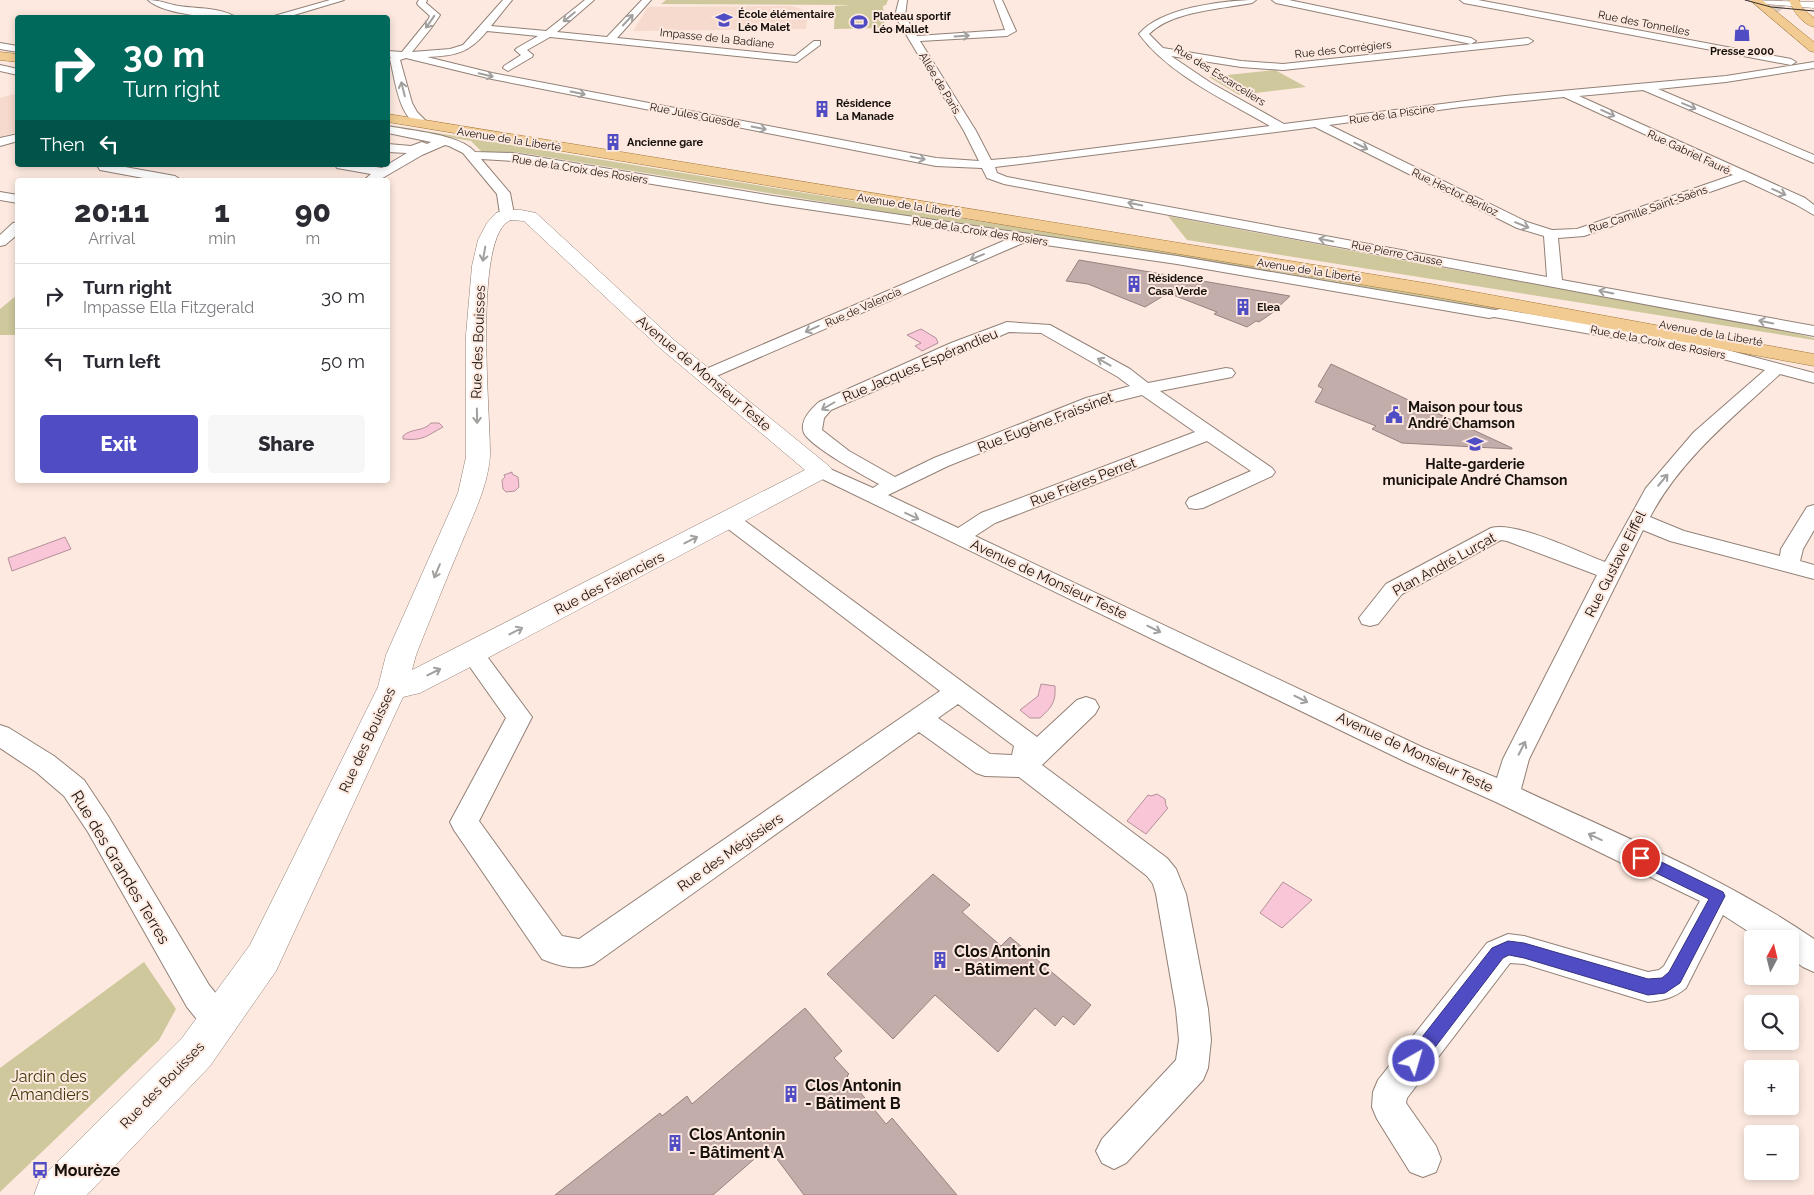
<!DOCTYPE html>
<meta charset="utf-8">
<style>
:root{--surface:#fff;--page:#f7f7f7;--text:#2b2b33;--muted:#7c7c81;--line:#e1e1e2;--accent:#504cc3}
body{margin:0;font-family:Raleway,sans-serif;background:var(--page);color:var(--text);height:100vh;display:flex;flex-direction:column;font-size:19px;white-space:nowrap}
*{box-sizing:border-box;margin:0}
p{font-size:16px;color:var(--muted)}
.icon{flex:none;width:28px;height:28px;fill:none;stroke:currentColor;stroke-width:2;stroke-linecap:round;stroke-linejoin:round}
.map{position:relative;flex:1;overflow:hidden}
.drawer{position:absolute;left:15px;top:178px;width:375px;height:305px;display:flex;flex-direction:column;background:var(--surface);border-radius:5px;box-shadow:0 2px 8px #0003}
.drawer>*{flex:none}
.top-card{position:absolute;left:15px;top:15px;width:375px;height:152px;border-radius:5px;box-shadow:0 2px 8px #0003;background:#00695c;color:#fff;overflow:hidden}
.needle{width:32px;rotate:7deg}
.tools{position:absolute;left:1744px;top:930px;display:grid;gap:10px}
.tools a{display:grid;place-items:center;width:55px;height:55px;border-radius:5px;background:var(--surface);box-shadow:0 2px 8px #0003;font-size:25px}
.pin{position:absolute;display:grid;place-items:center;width:42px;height:42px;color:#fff;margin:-21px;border:2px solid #fff;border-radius:50%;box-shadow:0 1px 5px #0007}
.me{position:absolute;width:55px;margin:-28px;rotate:38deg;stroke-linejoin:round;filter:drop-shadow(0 0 4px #0008)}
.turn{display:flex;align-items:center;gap:18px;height:105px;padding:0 25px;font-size:22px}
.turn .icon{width:65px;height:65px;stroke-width:2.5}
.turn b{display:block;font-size:35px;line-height:42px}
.then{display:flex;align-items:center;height:48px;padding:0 25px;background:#0003;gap:10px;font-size:19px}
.eta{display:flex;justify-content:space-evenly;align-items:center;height:85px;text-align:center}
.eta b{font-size:30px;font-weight:800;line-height:35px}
.action{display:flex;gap:10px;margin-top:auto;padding:10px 25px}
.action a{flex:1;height:58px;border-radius:5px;background:var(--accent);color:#fff;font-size:20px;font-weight:800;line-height:58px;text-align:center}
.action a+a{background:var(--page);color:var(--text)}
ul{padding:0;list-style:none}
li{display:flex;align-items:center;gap:15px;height:65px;padding:0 25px;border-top:1px solid var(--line)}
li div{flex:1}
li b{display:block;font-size:19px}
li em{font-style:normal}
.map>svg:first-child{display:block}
.built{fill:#f6dacd}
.green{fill:#cfc89d}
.water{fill:#f8c6d7;stroke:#b4909a}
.building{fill:#c3adab;stroke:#978281}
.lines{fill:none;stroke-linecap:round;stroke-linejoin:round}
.primary-tunnel{stroke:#dac9c0;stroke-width:12;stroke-dasharray:12 6;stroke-linecap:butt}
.minor-casing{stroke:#928077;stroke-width:2}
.tertiary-casing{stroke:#928077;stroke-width:1}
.primary-casing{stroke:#a07435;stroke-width:1}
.minor{fill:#fff;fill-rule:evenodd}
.tertiary{fill:#fff;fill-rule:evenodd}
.primary{fill:#f2cb92;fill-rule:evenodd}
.tram{stroke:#372f2a;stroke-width:1}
.oneway{stroke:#a2a09e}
.route{fill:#504cc3;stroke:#34317f}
.labels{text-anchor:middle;stroke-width:4;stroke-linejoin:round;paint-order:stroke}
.far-poi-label{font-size:11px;font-weight:bold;fill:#17110d;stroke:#fde9df;text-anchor:start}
.far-street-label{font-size:11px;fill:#17110d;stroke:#fde9df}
.street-label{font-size:14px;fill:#17110d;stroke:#fde9df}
.poi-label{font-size:14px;font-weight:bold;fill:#17110d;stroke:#fde9df;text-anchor:start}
.near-street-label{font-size:16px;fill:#17110d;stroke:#fde9df}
.near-poi-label{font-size:16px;font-weight:bold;fill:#17110d;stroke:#fde9df;text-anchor:start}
.near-park-label{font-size:16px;fill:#413a0c;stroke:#fde9df}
</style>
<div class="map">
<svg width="1814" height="1195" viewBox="0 0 1814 1195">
<rect width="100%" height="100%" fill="#fde9df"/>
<!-- built -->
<path class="built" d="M792,6L808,11L806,29L633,31L648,7Z
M17,93V132L0,137V98Z"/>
<!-- green -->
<path class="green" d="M666,0H888L886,5L883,6L885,28L834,29L835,6L852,5L661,4Z
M1275,70L1306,87L1239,95L1209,77Z
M388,125L1377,286L1715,347L516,152H482L471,141L388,127Z
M1168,216L1432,266L1735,319L1814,338V340L1187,240Z
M17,295V335H0V309Z
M144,962L176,1009L159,1040L0,1192V1068Z"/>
<!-- water -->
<path class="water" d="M921,329L936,338L938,343L922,351L915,346L921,343L907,335Z
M431,423H439L443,427C426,436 424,441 403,439V436C411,428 423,432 431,423Z
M512,472V474L518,477L519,487L515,491L506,492L503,489L502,480L505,477L504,475Z
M65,537L71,549L12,571L8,558Z
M1041,684L1055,686C1056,702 1052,707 1040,718H1030L1020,710L1038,696Z
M1157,794L1165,799L1166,806L1168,808L1146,834L1127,821L1148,795L1151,796Z
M1283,882L1312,900L1282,928L1260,913Z"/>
<!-- building -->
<path class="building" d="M1079,260L1150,272L1290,296L1272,313L1259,322L1256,321L1247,327L1214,314L1217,312L1168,293L1145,307L1088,284L1066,281Z
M1331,364L1512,448V449L1402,443L1372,429L1376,426L1315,402L1323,389L1318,386Z
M933,874L970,905L962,912L1001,946L1010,937L1091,1005L1074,1025L1063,1016L1055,1026L1035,1008L998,1052L935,995L893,1039L827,974Z
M805,1008L842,1051L834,1058L849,1074L847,1076L886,1124L892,1118L957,1195H804L768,1147L713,1195H555L660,1113L662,1116L687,1096L692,1104Z"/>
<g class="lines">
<!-- primary-tunnel -->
<path class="primary-tunnel" d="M1774,0L1784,11"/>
<!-- minor casing -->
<g class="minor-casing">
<path id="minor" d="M148,0C159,0 168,4 179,6C197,9 222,7 237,18C215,18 164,15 148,0Z
M330,0H344L284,18H267Z
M419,0H427L426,3L440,15L432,27L412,52L450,49L463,45L503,0H512L491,26L546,31L585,0H594L557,32L607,37L642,0H651L617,38L795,56L814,41H820V45L797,62L550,37L527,50L533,55L532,57L508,71L503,68L504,66L521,55L515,50L517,48L538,36L487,31C469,53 455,56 427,57L492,73L936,158L979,161L964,131L895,16L899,0H907L905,16L917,36L1005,30L994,0H1002L1016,31L1007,36L920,41L976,131L991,160L1026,157L1270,126C1227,101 1169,75 1139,34C1160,8 1224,0 1256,0L1252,3C1221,9 1172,11 1149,34L1163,48L1241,61L1283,64L1528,38L1533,41L1528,44L1283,70L1241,67L1171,56L1211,83L1284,124L1505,96L1726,76L1814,62V68L1726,82L1658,89L1814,155V163L1643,90L1579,96L1805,198L1814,205V215L1795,204L1744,180L1584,236L1558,238L1562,280L1814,326V336L1004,184L987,178L982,168L936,166L492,79L406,58L400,60L412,103L417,112L429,124L423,127C399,122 395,79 390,59L391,57H388V51L402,52L428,20L430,16L418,5L417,3ZM1564,97L1733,175L1577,229L1552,230L1527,222L1329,125L1461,107ZM1315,127L1517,228L1544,236L1547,277L1007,177L997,173L995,167Z
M1272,0H1289L1471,38L1476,41L1471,44L1276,3Z
M1460,0H1478L1791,59L1796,62L1791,65L1464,3Z
M0,43L18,46V52L0,49Z
M0,65L18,69V75L0,71Z
M388,126C411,131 460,134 475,152L513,153L773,196L1177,256L1495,310L1500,309L1701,343L1814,373V383L1780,374C1732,418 1680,460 1650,517L1684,531L1780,556L1781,549L1807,507L1814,505V530L1803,549L1800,561L1814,565V579L1670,541L1643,530L1529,759L1521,789C1620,835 1724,877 1814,939V972L1803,967L1790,958V939H1760L1723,915L1686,988C1674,998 1664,1000 1648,1002L1524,964L1510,963L1407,1098L1406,1103L1436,1146L1441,1159L1436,1172L1423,1177L1410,1172L1377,1119L1372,1107L1373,1092L1378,1080L1487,943L1508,934L1524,936L1648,972L1659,970L1664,966L1700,901L1496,802L1406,762L814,475L811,471L814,467L821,465L873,488L879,484C864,476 810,446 804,433C799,421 811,409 819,402L951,343L1007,322L1050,325L1130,369L1148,383L1226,368L1232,369L1235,373L1232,377L1160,391L1272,468L1275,472L1272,476L1203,508L1196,509L1189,508L1186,503L1189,498L1251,471L1207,441L995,523L975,536L1424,748L1497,778L1503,759L1597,575L1507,541L1501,540L1402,594L1378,624L1370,626L1362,624L1359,618L1386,584L1491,528C1516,521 1578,552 1605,562L1646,488L1694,432L1765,370L1700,353L1494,317L1489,318L1177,264L1025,242L705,381L699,380L696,376L699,372L1008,239L773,204L513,161L481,159L510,193L514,214L507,218L500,214L497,194L463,153L449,146L445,145L422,155L379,180H364L371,174L337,168L335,165H364L382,168L407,153L388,152V144L411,146L422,142L427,144L431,142L388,133ZM1009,332L1041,333L1118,377L1130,386L1086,398L934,458L895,477L849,451L822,430L824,418L831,410ZM1142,395L1195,432L981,513L958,528L888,495L948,466L1098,406Z
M18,134V141L0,146V138Z
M99,165H114L175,176L181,180H154L100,170L98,167Z
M0,192L18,195V203L0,200Z
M18,222V234L5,245L0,246V235L13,223Z
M730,513L737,515L1037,737L1077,700L1086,697L1095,700L1099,707L1095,714L1042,765L1167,858L1176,869L1186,894L1208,1009L1211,1040L1208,1068L1203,1080L1126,1163L1114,1169L1102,1163L1096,1151L1102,1139L1176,1060L1179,1040L1176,1009L1156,894L1153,884L1147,876L1019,777L985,776L976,773L919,732L594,964C577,971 559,966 542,959L454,830L450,822L506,718L460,653L464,647L472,644L480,647L532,717L479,821L562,936L579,939L940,691L723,525L720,520L723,515ZM958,704L1014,746L1012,755L990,754L938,718Z
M0,725L9,728L54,756L84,780L108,816L209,985L230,1011L235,1022L230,1033L219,1038L208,1033L187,1007L88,832L64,796L36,772L0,748Z"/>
</g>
<!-- tertiary casing -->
<g class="tertiary-casing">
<path id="tertiary" d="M1749,0L1814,2V8L1754,3Z
M506,210H521L536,213L674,340L829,466L833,471L829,476L482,661L420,693L403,697L276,971L210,1066L87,1195H34L40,1179L182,1038L250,945L378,687L386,655L458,493L466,457V335L472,266L478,240L487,223L496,213ZM511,220L524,221L660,348L805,470L412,670L416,655C431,617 446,580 462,542C473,515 488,486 490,456C491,418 472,233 511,220Z"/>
</g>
<!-- primary casing -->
<g class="primary-casing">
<path id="primary" d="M1750,0H1762L1814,42V52L1810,51Z
M1789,0H1799L1803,9L1814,18V27C1802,24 1793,11 1789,0Z
M0,52L18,54V62L0,60Z
M388,114L1431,284L1814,354V366L1431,296L388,122Z"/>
</g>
<!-- minor -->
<use href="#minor" class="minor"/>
<!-- tertiary -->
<use href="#tertiary" class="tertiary"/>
<!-- primary -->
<use href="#primary" class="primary"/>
<!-- tram -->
<path class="tram" d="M1745,0L1771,7L1814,11"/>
</g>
<!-- one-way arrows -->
<defs><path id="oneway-shaft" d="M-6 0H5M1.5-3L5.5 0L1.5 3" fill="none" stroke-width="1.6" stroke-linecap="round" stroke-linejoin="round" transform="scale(1.25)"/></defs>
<g class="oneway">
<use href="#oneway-shaft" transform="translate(569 17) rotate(141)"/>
<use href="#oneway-shaft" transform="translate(628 20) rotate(-47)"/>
<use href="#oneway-shaft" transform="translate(430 22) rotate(125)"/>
<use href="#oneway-shaft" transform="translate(962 36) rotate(-4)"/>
<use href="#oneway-shaft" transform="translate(486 75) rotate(13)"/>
<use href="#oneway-shaft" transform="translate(403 89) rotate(-104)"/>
<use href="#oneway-shaft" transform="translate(578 93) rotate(11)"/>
<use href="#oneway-shaft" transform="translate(1689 106) rotate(23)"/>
<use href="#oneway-shaft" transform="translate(1608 113) rotate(25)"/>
<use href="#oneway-shaft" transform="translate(759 128) rotate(11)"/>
<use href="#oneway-shaft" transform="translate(1361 146) rotate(26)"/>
<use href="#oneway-shaft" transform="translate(918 158) rotate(11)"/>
<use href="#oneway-shaft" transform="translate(1779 192) rotate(24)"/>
<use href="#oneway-shaft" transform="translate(1135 204) rotate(-169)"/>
<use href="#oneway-shaft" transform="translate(1522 225) rotate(22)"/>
<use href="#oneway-shaft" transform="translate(1326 240) rotate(-169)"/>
<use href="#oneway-shaft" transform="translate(484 254) rotate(100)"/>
<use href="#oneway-shaft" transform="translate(977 257) rotate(157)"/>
<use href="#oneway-shaft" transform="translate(1606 292) rotate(-169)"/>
<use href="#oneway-shaft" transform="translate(1766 322) rotate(-169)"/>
<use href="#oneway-shaft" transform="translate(812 329) rotate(156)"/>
<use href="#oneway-shaft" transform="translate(1104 362) rotate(-151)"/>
<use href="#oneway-shaft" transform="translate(828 406) rotate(150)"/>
<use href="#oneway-shaft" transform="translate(477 416) rotate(89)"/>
<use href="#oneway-shaft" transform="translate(1663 480) rotate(-50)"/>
<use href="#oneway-shaft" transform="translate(912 516) rotate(25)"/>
<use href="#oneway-shaft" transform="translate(691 540) rotate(-27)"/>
<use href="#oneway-shaft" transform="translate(437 571) rotate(113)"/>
<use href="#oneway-shaft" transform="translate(1154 629) rotate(26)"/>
<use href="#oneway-shaft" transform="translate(516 631) rotate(-27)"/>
<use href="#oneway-shaft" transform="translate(434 672) rotate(-26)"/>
<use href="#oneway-shaft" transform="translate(1301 699) rotate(26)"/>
<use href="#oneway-shaft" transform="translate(1522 748) rotate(-63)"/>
<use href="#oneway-shaft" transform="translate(1595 837) rotate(-155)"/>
</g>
<!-- route -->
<path class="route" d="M1641,852L1723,892L1725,896L1680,983L1665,993L1648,995L1524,958L1509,955L1503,958L1420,1067L1414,1070L1408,1067L1406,1061L1408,1055L1492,948L1508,941L1524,943L1648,979L1662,978L1669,972L1709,899L1636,863L1634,858L1636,854Z"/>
<!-- icons -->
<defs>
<g id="school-bare" transform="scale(1.35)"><path d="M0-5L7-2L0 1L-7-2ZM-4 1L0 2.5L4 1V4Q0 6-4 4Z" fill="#504cc3" stroke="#fde9df" stroke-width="2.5" paint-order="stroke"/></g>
<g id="stadium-bare" transform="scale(1.35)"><path d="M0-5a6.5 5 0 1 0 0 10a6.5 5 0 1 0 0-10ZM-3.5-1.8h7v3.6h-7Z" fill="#504cc3" stroke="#fde9df" stroke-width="2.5" paint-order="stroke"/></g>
<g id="shop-bare" transform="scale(1.35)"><path d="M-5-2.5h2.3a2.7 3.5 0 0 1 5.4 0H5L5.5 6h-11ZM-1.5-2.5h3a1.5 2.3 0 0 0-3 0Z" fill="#504cc3" stroke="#fde9df" stroke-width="2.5" paint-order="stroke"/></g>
<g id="building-bare" transform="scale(1.35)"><path d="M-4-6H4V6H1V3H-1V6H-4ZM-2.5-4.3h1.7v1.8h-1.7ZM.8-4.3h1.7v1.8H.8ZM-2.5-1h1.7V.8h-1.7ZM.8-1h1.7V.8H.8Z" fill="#504cc3" stroke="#fde9df" stroke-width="2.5" paint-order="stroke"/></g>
<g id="civic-bare" transform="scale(1.35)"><path d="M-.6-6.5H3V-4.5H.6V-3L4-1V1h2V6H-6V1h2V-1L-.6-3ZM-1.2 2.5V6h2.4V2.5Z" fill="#504cc3" stroke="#fde9df" stroke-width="2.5" paint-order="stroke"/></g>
<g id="bus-bare" transform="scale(1.35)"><path d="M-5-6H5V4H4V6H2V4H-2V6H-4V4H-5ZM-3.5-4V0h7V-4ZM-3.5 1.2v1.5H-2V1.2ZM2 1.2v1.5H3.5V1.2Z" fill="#504cc3" stroke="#fde9df" stroke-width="2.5" paint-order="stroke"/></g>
</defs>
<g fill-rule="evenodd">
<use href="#school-bare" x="724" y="20"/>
<use href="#stadium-bare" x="859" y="22"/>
<use href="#shop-bare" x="1742" y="33"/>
<use href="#building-bare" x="822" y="109"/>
<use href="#building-bare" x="613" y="142"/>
<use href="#building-bare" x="1134" y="284"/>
<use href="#building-bare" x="1243" y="307"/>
<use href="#civic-bare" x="1394" y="415"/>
<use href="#school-bare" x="1475" y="444"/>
<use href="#building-bare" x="940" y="960"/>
<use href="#building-bare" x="791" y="1094"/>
<use href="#building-bare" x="675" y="1143"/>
<use href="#bus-bare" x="40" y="1170"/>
</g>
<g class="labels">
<!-- far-poi labels -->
<g class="far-poi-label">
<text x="738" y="18">École élémentaire<tspan x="738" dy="13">Léo Malet</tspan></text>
<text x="873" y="20">Plateau sportif<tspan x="873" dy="13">Léo Mallet</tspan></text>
<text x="1742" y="55" text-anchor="middle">Presse 2000</text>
<text x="836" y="107">Résidence<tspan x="836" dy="13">La Manade</tspan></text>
<text x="627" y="146">Ancienne gare</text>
<text x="1148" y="282">Résidence<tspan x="1148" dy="13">Casa Verde</tspan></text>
<text x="1257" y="311">Elea</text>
</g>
<!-- far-street labels -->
<g class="far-street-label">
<text transform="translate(1644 23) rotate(11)" y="4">Rue des Tonnelles</text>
<text transform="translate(717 38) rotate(6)" y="4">Impasse de la Badiane</text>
<text transform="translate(1343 49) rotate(-6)" y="4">Rue des Corrégiers</text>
<text transform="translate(1220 75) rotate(32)" y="4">Rue des Escarceliers</text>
<text transform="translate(940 83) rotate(59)" y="4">Allée de Paris</text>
<text transform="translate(1392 114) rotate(-8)" y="4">Rue de la Piscine</text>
<text transform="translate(695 115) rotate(11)" y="4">Rue Jules Guesde</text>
<text transform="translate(509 139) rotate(9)" y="4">Avenue de la Liberté</text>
<text transform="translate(1689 152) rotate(25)" y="4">Rue Gabriel Fauré</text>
<text transform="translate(580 169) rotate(9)" y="4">Rue de la Croix des Rosiers</text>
<text transform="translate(1455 192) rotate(26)" y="4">Rue Hector Berlioz</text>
<text transform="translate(909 205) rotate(9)" y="4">Avenue de la Liberté</text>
<text transform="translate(1648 209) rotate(-19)" y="4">Rue Camille Saint-Saëns</text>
<text transform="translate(980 231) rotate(9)" y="4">Rue de la Croix des Rosiers</text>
<text transform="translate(1397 253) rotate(11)" y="4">Rue Pierre Causse</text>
<text transform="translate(1309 270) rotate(9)" y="4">Avenue de la Liberté</text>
<text transform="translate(863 307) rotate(-24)" y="4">Rue de Valencia</text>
<text transform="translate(1711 333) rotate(10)" y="4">Avenue de la Liberté</text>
<text transform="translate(1658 342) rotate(11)" y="4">Rue de la Croix des Rosiers</text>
</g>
<!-- street labels -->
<g class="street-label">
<text transform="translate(478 342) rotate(-88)" y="5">Rue des Bouisses</text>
<text transform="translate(920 365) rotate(-23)" y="5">Rue Jacques Espérandieu</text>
<text transform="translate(704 373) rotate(40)" y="5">Avenue de Monsieur Teste</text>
<text transform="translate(1045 422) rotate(-21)" y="5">Rue Eugène Fraissinet</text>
<text transform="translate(1083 482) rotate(-21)" y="5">Rue Frères Perret</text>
<text transform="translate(1444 564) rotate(-29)" y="5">Plan André Lurçat</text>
<text transform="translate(1615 564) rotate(-63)" y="5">Rue Gustave Eiffel</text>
<text transform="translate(1049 579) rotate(25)" y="5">Avenue de Monsieur Teste</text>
<text transform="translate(609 583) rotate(-27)" y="5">Rue des Faïenciers</text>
<text transform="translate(367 740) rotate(-65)" y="5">Rue des Bouisses</text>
<text transform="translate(1415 752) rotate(25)" y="5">Avenue de Monsieur Teste</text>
<text transform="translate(730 852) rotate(-35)" y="5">Rue des Mégissiers</text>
<text transform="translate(162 1085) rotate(-46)" y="5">Rue des Bouisses</text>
</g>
<!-- poi labels -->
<g class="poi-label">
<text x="1408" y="412">Maison pour tous<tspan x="1408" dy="16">André Chamson</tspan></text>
<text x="1475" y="469" text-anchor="middle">Halte-garderie<tspan x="1475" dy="16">municipale André Chamson</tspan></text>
</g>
<!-- near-street labels -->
<g class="near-street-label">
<text transform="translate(121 867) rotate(59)" y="6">Rue des Grandes Terres</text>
</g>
<!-- near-poi labels -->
<g class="near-poi-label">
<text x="954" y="957">Clos Antonin<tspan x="954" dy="18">- Bâtiment C</tspan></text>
<text x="805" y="1091">Clos Antonin<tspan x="805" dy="18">- Bâtiment B</tspan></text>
<text x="689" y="1140">Clos Antonin<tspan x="689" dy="18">- Bâtiment A</tspan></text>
<text x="54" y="1176">Mourèze</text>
</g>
<!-- near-park labels -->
<g class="near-park-label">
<text x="49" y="1082">Jardin des<tspan x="49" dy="18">Amandiers</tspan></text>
</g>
</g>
</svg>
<div class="tools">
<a><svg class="needle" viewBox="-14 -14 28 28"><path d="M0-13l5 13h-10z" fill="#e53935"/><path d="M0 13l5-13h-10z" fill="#7c7c81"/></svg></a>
<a><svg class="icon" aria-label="search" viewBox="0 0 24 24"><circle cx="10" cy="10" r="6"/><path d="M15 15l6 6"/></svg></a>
<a>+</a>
<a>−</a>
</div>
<div class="pin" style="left:1641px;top:858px;background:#d93025"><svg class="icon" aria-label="arrive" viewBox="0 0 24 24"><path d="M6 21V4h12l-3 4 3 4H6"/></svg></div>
<svg class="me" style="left:1414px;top:1061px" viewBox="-20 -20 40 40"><circle r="17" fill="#504cc3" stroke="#fff" stroke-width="3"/><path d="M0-11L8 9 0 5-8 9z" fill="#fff"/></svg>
<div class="top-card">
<div class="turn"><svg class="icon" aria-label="right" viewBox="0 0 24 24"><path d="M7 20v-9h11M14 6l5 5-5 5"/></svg><div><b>30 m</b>Turn right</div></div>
<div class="then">Then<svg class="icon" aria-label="left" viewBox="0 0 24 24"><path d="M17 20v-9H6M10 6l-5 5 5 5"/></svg></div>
</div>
<section class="drawer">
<div class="eta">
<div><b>20:11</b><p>Arrival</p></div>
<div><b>1</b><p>min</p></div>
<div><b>90</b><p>m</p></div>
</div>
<ul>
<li><svg class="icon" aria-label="right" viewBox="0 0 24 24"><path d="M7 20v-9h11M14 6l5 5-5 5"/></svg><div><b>Turn right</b><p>Impasse Ella Fitzgerald</p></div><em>30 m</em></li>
<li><svg class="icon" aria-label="left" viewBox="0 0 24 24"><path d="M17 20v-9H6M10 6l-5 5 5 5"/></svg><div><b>Turn left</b></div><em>50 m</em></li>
</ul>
<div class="action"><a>Exit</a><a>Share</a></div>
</section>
</div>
